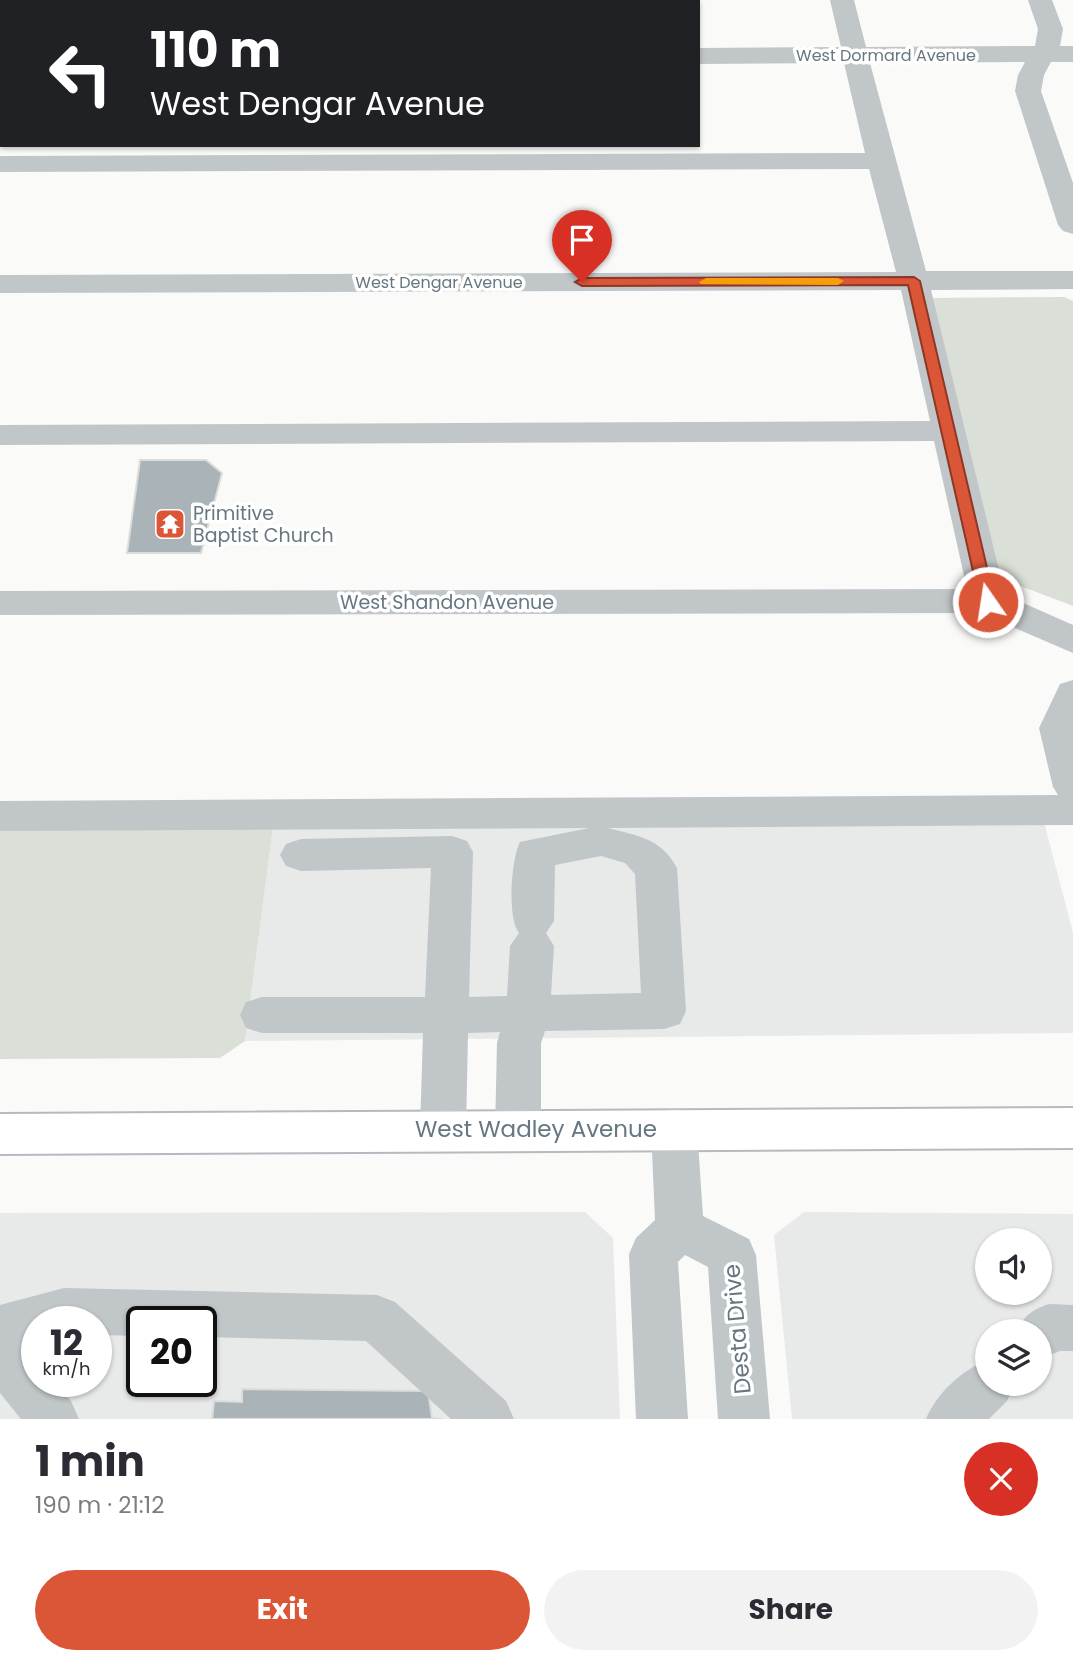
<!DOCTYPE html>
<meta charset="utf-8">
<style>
:root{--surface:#fff;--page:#f2f2f3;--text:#2b2b33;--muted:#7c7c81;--accent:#db5537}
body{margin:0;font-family:Poppins,sans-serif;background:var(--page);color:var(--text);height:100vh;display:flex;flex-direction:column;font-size:26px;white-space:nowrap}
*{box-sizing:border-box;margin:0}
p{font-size:23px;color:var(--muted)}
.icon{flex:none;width:38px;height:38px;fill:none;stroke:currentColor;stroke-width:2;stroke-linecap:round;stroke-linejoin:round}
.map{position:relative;height:1419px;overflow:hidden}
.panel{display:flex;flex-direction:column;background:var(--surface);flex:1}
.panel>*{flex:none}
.top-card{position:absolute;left:0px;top:0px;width:700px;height:147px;box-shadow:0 2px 5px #0004;background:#202124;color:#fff;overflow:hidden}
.buttons{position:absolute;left:975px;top:1228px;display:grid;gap:14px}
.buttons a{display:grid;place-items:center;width:77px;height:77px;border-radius:50%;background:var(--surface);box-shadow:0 2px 5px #0004;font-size:35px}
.speed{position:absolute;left:21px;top:1306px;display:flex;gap:14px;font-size:35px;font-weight:700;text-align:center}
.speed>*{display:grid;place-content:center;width:91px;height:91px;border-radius:50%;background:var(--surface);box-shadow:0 2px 5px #0004;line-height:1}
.speed small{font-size:18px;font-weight:400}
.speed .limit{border:4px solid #111;border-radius:10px;background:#fff;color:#111}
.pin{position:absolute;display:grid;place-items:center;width:60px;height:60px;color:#fff;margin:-72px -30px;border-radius:50% 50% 50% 0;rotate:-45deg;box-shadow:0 0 7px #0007}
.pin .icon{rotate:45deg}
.me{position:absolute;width:77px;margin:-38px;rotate:347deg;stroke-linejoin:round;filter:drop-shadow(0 0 5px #0008)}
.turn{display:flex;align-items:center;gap:24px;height:147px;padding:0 35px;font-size:32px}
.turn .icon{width:91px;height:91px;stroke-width:2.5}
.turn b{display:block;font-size:49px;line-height:60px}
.round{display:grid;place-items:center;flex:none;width:74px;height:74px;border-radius:37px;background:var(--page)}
.headline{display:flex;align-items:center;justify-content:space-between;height:119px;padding:0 35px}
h1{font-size:42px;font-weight:700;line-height:52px}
.action{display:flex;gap:14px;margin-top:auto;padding:14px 35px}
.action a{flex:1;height:80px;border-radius:42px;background:var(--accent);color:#fff;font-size:28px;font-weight:700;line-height:80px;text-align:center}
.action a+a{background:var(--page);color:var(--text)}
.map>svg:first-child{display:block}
.built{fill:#e8e9e9;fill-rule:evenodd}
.green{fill:#dadfd7}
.building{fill:#aab3b8;stroke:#dcdcda;stroke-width:2}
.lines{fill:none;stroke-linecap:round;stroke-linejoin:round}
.major-casing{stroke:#b5babe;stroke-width:4}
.minor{fill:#c1c6c9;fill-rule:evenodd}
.major{fill:#fff;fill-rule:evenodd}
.route{fill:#db5537;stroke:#8e3724;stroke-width:2}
.slow{fill:#f59e0b}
.labels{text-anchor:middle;stroke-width:7;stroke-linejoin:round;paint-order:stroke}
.far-street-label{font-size:16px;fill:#667781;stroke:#fff}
.poi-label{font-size:19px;fill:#667781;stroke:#fff;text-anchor:start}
.street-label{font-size:19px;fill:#667781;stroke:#fff}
.near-street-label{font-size:23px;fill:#667781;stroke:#fff}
</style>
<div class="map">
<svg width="1073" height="1419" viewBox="0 0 1073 1419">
<rect width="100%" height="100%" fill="#fafaf8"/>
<!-- built -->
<path class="built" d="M1044,822L1073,933V1033L245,1041L273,827Z
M585,1212L613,1238L620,1419H0V1213ZM37,1321H96V1381H37ZM142,1321H201V1381H142Z
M804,1212L1073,1214V1419H792L774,1235ZM987,1241H1040V1293H987ZM987,1332H1040V1384H987Z"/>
<!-- green -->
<path class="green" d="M1064,297L1073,301V606L997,577L928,298Z
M0,826L273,827L245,1041L220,1058L0,1059Z"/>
<!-- building -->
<path class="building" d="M140,460H206L222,473L201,553H127Z
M242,1389L428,1391L432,1418L442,1419H212L214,1401L242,1402Z"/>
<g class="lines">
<!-- major casing -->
<g class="major-casing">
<path id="major" d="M1073,1108V1148L0,1154V1114Z"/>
</g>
<!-- minor -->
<path class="minor" d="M830,0H854L866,47L1035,46L1038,29L1028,0H1052L1063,29L1060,46H1073V62H1051L1044,75L1041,91L1073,183V234L1063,231L1058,225L1015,91L1018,75L1025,62L870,63L926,271H1073V289L931,290L1005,595L1073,625V653L980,613L0,615V591L967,589L934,441L0,445V425L930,421L901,290L0,293V275L896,272L869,169L0,172V156L865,153L844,63L698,64V48L841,47Z
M0,48H2V64H0Z
M1073,680V825L608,828C638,836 661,838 677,868L686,1011L680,1024L664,1029L545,1031L541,1043V1132L534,1146L518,1152L502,1146L495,1132L497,1043L500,1032L468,1033L466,1130L459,1144L443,1150L427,1144L420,1130L423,1033H262L246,1028L240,1015L246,1002L262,997H425L431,868L301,871L286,866L280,855L286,844L301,839L452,836L467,841L473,852L469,997L507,996L510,946L519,933C507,917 511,860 520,842L589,828L0,831V801L1058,795L1053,787L1039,728L1060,684ZM601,856L625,863L635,874L641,993L551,995L554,946L546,933L554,921L555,865Z
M674,1108L690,1114L697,1128L703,1216L749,1239L756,1255L770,1419H718L708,1267L685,1255L678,1262L688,1419H636L629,1254L636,1238L655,1220L651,1128L658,1114Z
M64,1288L377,1295L395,1302L506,1401L514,1419H451L366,1341L201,1337V1321H142V1336L96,1335V1321H37V1341L24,1345L37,1360V1381H54L71,1401L79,1419H21L0,1393V1305Z
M1049,1304L1073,1305V1351H1060L1040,1359V1332H1017C1024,1315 1032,1310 1049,1304Z
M987,1360V1384H1015L1007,1401L989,1419H926C937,1393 961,1371 987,1360Z"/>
<!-- major -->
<use href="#major" class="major"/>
</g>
<!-- route -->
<path class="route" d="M914,277L920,281L995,602L988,607L980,602L908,285L582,286L575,282L582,278Z"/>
<!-- slow -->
<path class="slow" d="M706,278H838L844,281L838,285L701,284L699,282Z"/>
<!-- icons -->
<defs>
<g id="temple-square" transform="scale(1.575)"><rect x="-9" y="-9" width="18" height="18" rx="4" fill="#db5537" stroke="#fff"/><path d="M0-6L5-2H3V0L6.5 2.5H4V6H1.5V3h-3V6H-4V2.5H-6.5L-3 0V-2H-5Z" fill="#fff"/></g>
</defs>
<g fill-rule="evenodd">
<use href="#temple-square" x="170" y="524"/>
</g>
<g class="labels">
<!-- far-street labels -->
<g class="far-street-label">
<text x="886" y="61">West Dormard Avenue</text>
<text x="439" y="288">West Dengar Avenue</text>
</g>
<!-- poi labels -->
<g class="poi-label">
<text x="193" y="520">Primitive<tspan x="193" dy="22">Baptist Church</tspan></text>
</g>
<!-- street labels -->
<g class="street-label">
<text x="447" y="609">West Shandon Avenue</text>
</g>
<!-- near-street labels -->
<g class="near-street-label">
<text x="536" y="1137">West Wadley Avenue</text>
<text transform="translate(737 1329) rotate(-95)" y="8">Desta Drive</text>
</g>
</g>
</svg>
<div class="buttons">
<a><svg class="icon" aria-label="sound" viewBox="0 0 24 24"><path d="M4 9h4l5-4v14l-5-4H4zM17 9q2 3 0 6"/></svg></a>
<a><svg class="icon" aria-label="layers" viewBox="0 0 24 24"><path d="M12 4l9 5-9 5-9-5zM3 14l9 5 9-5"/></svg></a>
</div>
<div class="speed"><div>12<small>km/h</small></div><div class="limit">20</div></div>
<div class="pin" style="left:582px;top:282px;background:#d93025"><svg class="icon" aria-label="arrive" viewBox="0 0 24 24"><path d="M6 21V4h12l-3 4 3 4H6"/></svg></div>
<svg class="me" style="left:988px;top:602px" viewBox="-20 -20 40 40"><circle r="17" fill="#db5537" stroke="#fff" stroke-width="3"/><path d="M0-11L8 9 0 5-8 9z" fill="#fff"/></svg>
<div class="top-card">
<div class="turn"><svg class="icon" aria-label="left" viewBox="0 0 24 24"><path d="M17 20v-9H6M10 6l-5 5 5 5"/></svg><div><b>110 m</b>West Dengar Avenue</div></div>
</div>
</div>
<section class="panel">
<div class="headline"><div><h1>1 min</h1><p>190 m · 21:12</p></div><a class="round" style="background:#d93025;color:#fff"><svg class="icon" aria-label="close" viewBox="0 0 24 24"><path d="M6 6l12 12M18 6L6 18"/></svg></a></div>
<div class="action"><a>Exit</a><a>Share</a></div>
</section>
